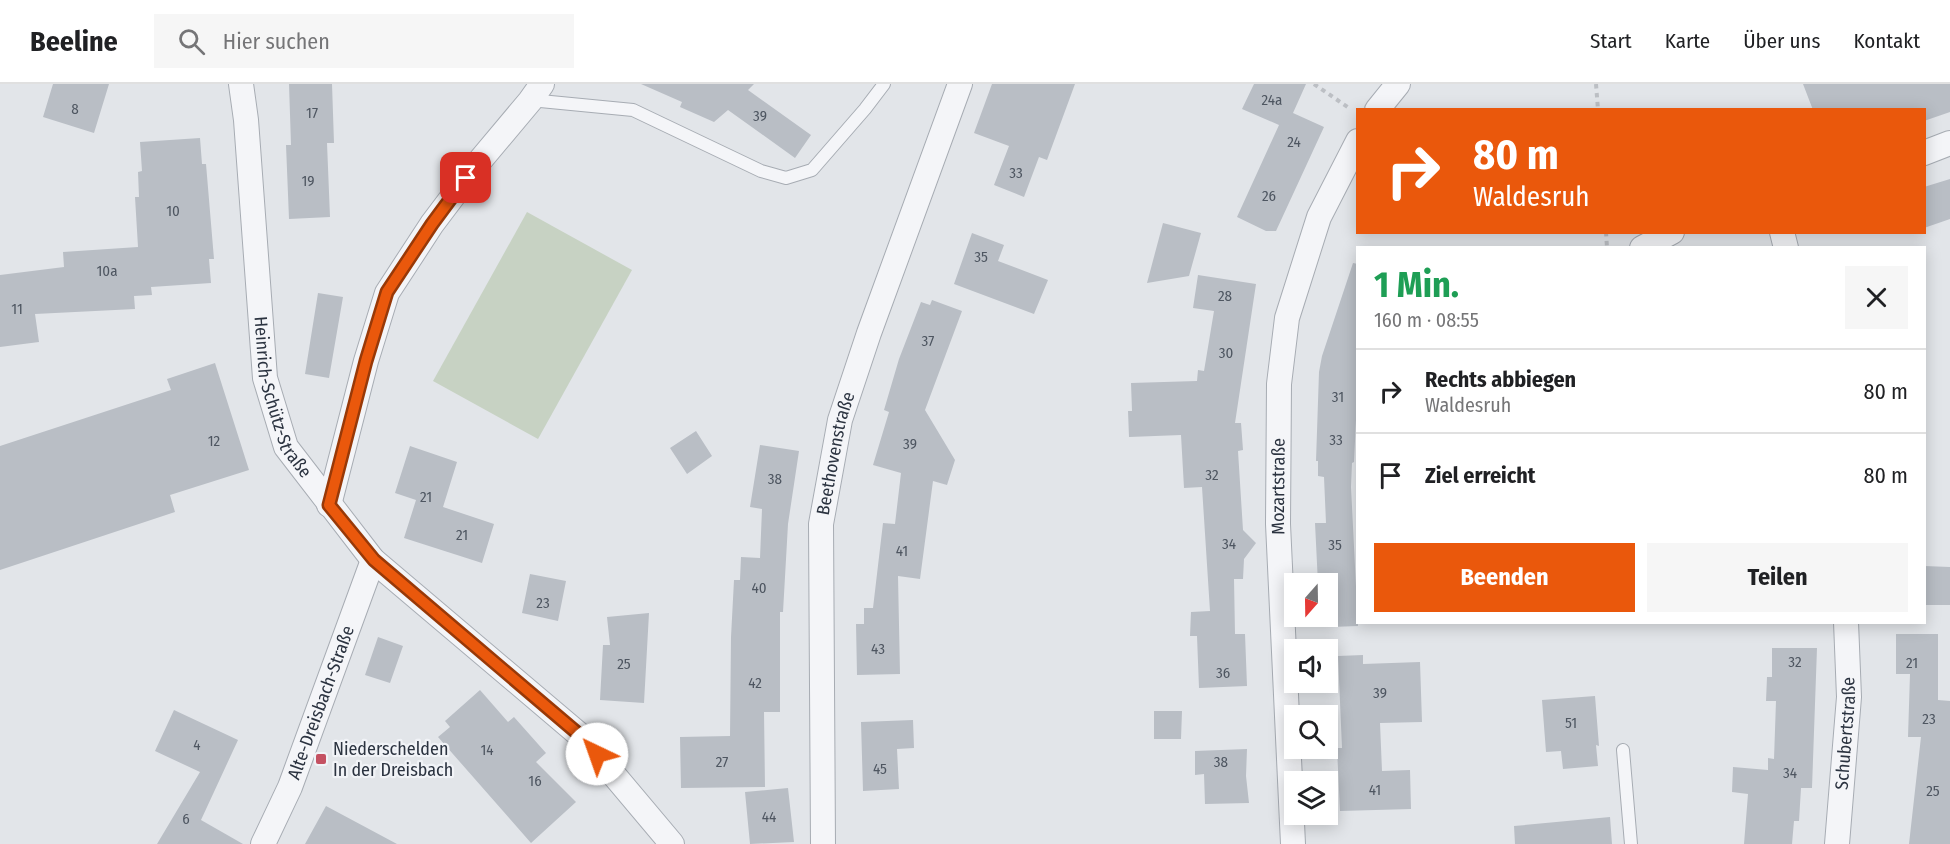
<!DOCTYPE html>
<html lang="de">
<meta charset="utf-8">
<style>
:root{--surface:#fff;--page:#f6f6f6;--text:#202124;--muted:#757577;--line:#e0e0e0;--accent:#ea580c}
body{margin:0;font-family:"Fira Sans Condensed",sans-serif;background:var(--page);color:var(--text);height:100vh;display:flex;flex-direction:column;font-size:22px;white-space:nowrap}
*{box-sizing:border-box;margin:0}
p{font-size:20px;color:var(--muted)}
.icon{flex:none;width:33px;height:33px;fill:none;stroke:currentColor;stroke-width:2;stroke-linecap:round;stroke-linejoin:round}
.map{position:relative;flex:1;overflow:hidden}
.panel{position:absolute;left:1356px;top:162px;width:570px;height:378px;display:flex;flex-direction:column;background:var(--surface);border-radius:0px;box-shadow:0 3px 15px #0003}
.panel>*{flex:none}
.top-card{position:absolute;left:1356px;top:24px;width:570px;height:126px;border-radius:0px;box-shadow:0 3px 15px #0003;background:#ea580c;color:#fff;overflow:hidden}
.needle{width:39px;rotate:200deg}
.fabs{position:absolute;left:1284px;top:489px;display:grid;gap:12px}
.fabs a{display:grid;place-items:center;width:54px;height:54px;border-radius:0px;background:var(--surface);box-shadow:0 3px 15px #0003;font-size:30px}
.pin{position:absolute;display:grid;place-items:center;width:51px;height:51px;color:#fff;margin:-26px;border-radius:12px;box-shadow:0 3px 9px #0006}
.me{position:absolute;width:66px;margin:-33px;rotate:318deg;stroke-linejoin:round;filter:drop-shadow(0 0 4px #0008)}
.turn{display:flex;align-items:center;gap:21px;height:126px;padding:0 18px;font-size:27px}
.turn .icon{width:78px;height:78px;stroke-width:2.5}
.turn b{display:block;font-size:42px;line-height:51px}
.round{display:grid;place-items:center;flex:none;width:63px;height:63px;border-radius:0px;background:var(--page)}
.overview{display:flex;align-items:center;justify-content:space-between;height:102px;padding:0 18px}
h1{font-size:36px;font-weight:700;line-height:45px;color:#1e9e55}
.button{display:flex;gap:12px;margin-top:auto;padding:12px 18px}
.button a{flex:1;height:69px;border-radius:0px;background:var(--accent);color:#fff;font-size:24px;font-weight:700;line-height:69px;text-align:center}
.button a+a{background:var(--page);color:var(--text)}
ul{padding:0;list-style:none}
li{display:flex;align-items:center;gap:18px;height:84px;padding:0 18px;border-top:2px solid var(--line)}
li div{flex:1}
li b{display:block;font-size:22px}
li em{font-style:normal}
header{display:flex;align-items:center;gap:36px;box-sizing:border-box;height:84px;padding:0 30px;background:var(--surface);border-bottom:2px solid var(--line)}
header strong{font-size:28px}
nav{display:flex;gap:33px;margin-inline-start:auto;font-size:21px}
.search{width:420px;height:54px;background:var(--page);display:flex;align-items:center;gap:15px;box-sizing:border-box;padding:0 21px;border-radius:0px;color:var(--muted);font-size:22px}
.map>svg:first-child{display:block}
.green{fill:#c7d2c3}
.building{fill:#b9bec5}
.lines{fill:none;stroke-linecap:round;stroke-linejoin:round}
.service-casing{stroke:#a7acb3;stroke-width:14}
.minor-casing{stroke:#a7acb3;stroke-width:26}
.path{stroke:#bcbfc4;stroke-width:4;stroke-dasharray:4.5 4.5;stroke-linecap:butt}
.service{stroke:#f4f5f8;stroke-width:12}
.minor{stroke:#f4f5f8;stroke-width:24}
.route-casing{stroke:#983908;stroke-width:15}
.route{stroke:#ea580c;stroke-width:10}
.poi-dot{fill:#c45162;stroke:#f1f3f7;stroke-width:2}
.labels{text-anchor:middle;stroke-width:4.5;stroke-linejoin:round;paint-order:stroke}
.number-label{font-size:15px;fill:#4e5661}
.street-label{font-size:18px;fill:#2b3340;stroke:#f1f3f7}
.poi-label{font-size:18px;fill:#2b3340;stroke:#f1f3f7;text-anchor:start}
</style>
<header>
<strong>Beeline</strong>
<div class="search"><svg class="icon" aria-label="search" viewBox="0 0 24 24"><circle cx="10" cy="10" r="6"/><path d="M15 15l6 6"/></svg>Hier suchen</div>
<nav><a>Start</a><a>Karte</a><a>Über uns</a><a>Kontakt</a></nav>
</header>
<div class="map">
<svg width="1950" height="760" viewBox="0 0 1950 760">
<rect width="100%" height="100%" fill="#e2e5e9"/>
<!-- green -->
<path class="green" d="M527,128L632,186L538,355L433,297Z"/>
<!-- building -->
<path class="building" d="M53,0H109L94,49L43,33Z
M289,0H332L334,59H327L330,133L289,135L286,61H291Z
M641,0H754L748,6L811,51L795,74L728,26L714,38L680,23L682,18Z
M992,0H1075L1047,76L1039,73L1024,113L994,101L1009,62L974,49Z
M1254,0H1306L1293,29L1324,43L1276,147H1266L1237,133L1279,41L1242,25Z
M1803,0H1950V28L1924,37V26H1813Z
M200,54L202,80H206L214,175H209L211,199L151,203L152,211L134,212L135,225L35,230L39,258L0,263V191L64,183L63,168L138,163L135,113H139L138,88L142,87L140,58Z
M1950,95V135L1924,144V103Z
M1163,139L1201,149L1189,192L1147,199Z
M972,149L1004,161L998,177L1048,196L1034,230L954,200Z
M1353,179L1358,180V294L1354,378L1352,379L1351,403L1358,542L1331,543V527H1328V500H1318L1315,439H1326L1324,393L1318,392V377H1316L1319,288L1322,272Z
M1198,191L1256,200L1235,339H1241L1243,366L1238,367L1243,446L1256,459L1244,475L1243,495H1234L1235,550H1245L1247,602L1199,604L1197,552H1190L1191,528L1210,527L1202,403L1184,404L1181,351L1129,353L1128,327H1132L1131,299L1197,297L1198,286L1204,287L1214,227L1193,224Z
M318,209L343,213L329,294L305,290Z
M932,216L962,227L925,326L955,376L947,401L933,397L920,495L898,492L900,590L857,591L856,540H864V524H873L883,439L895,440L901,389L873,381L889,328L884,326L899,275L921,218L930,221Z
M215,279L249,386L170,411L175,428L0,486V362L171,306L167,295Z
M696,347L712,372L687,390L670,364Z
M760,361L799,367L788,440L783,528H780V628H764L765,703L681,704L680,653L730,652L731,553L734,496H740L741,473L760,474L762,425L750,423Z
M410,362L457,378L443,423L494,440L482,479L404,454L416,416L395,409Z
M1924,482L1950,483V521H1924Z
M530,490L566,497L558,537L522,529Z
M649,529L644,619L600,616L603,561H610L607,533Z
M1896,550H1938V616L1950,617V760H1909L1921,653H1908L1910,590H1896Z
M378,553L403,562L390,599L365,591Z
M1772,564H1817L1812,704H1801L1799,737H1794L1792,760H1744L1748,710L1732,708L1733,683L1768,686V674L1774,675L1776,617H1766L1767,593H1772Z
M1363,571V580L1420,578L1422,638L1380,639L1382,687L1410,686L1411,725L1340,727L1337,664H1342L1338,572Z
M480,606L508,638L514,633L546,669L536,678L576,718L531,759L438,653L450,643L445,637Z
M1595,612L1599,662L1596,661L1598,682L1563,685L1561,667L1546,668L1542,616Z
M174,626L238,656L201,736L243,760H157L200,688L155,667Z
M1154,627H1182L1181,655H1154Z
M913,636L914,664L897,665L899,705L863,707L861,638Z
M1247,665L1246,692L1249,719L1205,720L1204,690L1195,691V667Z
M788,704L794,758L750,760L745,708Z
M326,722L397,760H305Z
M1610,733L1612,760H1515L1514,742Z"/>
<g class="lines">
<!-- service casing -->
<g class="service-casing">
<path id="service" d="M530,16L633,26L761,87L786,94L812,86L865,25L884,0
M1623,666L1631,760"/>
</g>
<!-- minor casing -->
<g class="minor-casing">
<g id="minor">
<path id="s1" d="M241,0L246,36L265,294L286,363L373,476L582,653L672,760"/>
<path d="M1377,26L1398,0"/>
<path d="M1924,69L1950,59"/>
<path d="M1782,148L1786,164"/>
<path d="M1642,164L1672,148"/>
<path d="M329,421L366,277L387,209L432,140L478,79L530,17L542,0"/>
<path id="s2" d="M263,760L290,703L373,476"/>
<path id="s3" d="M823,760L821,440L840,336L869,249L960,0"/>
<path id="s4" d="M1293,760L1278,440L1279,300L1287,234L1319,133L1358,57"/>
<path id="s5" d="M1837,760L1849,613L1846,538"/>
</g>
</g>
<!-- path -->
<path class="path" d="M1314,0L1349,24
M1596,0L1598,26
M1606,148L1607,164"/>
<!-- service -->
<use href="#service" class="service"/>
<!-- minor -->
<use href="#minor" class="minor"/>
</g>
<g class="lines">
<!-- route casing -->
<g class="route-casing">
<path id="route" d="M466,94L432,140L387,208L366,277L329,421L374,476L582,653L597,670"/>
</g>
<!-- route -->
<use href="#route" class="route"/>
</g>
<!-- markers -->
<rect class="poi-dot" x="315" y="669" width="12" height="12" rx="3"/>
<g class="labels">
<!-- number labels -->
<g class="number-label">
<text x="1272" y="21">24a</text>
<text x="75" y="30">8</text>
<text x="312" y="34">17</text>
<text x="760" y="37">39</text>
<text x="1294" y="63">24</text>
<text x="1016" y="94">33</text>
<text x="308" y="102">19</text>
<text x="1269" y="117">26</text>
<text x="173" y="132">10</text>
<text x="981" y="178">35</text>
<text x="107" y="192">10a</text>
<text x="1225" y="217">28</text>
<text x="17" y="230">11</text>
<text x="928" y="262">37</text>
<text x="1226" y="274">30</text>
<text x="1338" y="318">31</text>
<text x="1336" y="361">33</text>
<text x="214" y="362">12</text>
<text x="910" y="365">39</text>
<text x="1212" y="396">32</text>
<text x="775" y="400">38</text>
<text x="426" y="418">21</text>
<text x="462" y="456">21</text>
<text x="1229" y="465">34</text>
<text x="1335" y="466">35</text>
<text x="902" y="472">41</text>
<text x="759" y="509">40</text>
<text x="543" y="524">23</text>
<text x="878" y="570">43</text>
<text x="1795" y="583">32</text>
<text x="1912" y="584">21</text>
<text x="624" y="585">25</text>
<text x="1223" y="594">36</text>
<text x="755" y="604">42</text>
<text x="1380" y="614">39</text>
<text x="1929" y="640">23</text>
<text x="1571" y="644">51</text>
<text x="197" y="666">4</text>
<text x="487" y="671">14</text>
<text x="722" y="683">27</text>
<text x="1221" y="683">38</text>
<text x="880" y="690">45</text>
<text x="1790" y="694">34</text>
<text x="535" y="702">16</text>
<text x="1375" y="711">41</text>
<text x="1933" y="712">25</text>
<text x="769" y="738">44</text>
<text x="186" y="740">6</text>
</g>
<!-- street labels -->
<g class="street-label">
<text dy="6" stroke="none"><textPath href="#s1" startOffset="318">Heinrich-Schütz-Straße</textPath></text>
<text dy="6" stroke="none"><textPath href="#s3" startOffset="392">Beethovenstraße</textPath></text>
<text dy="6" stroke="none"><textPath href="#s4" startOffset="358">Mozartstraße</textPath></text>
<text dy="6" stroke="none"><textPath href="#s2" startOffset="153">Alte-Dreisbach-Straße</textPath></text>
<text dy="6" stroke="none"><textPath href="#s5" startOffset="111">Schubertstraße</textPath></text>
</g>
<!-- poi labels -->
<g class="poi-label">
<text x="333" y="671">Niederschelden<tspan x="333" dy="21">In der Dreisbach</tspan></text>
</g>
</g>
</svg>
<div class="fabs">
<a><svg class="needle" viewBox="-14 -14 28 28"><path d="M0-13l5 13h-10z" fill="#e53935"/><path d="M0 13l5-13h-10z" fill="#757577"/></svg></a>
<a><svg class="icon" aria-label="sound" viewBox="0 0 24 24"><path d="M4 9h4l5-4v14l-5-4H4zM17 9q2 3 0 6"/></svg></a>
<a><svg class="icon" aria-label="search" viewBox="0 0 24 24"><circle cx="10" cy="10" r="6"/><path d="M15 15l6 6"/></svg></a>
<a><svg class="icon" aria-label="layers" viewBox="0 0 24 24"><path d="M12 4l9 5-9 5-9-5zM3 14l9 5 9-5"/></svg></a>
</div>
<div class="pin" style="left:466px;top:94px;background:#d93025"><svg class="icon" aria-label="arrive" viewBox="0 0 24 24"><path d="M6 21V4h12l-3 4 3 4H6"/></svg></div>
<svg class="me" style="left:597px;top:670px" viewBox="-20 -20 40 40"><circle r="19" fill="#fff"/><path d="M0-13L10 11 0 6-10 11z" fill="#ea580c"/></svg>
<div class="top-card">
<div class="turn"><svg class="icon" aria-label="right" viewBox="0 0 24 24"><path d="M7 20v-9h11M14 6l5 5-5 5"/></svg><div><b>80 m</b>Waldesruh</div></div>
</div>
<section class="panel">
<div class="overview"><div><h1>1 Min.</h1><p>160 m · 08:55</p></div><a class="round"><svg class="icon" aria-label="close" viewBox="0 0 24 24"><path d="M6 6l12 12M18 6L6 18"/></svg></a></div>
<ul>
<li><svg class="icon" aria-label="right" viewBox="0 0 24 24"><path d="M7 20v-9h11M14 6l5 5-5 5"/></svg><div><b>Rechts abbiegen</b><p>Waldesruh</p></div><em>80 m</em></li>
<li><svg class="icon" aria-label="arrive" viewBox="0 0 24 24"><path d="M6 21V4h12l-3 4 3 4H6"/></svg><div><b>Ziel erreicht</b></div><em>80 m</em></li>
</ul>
<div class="button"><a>Beenden</a><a>Teilen</a></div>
</section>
</div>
